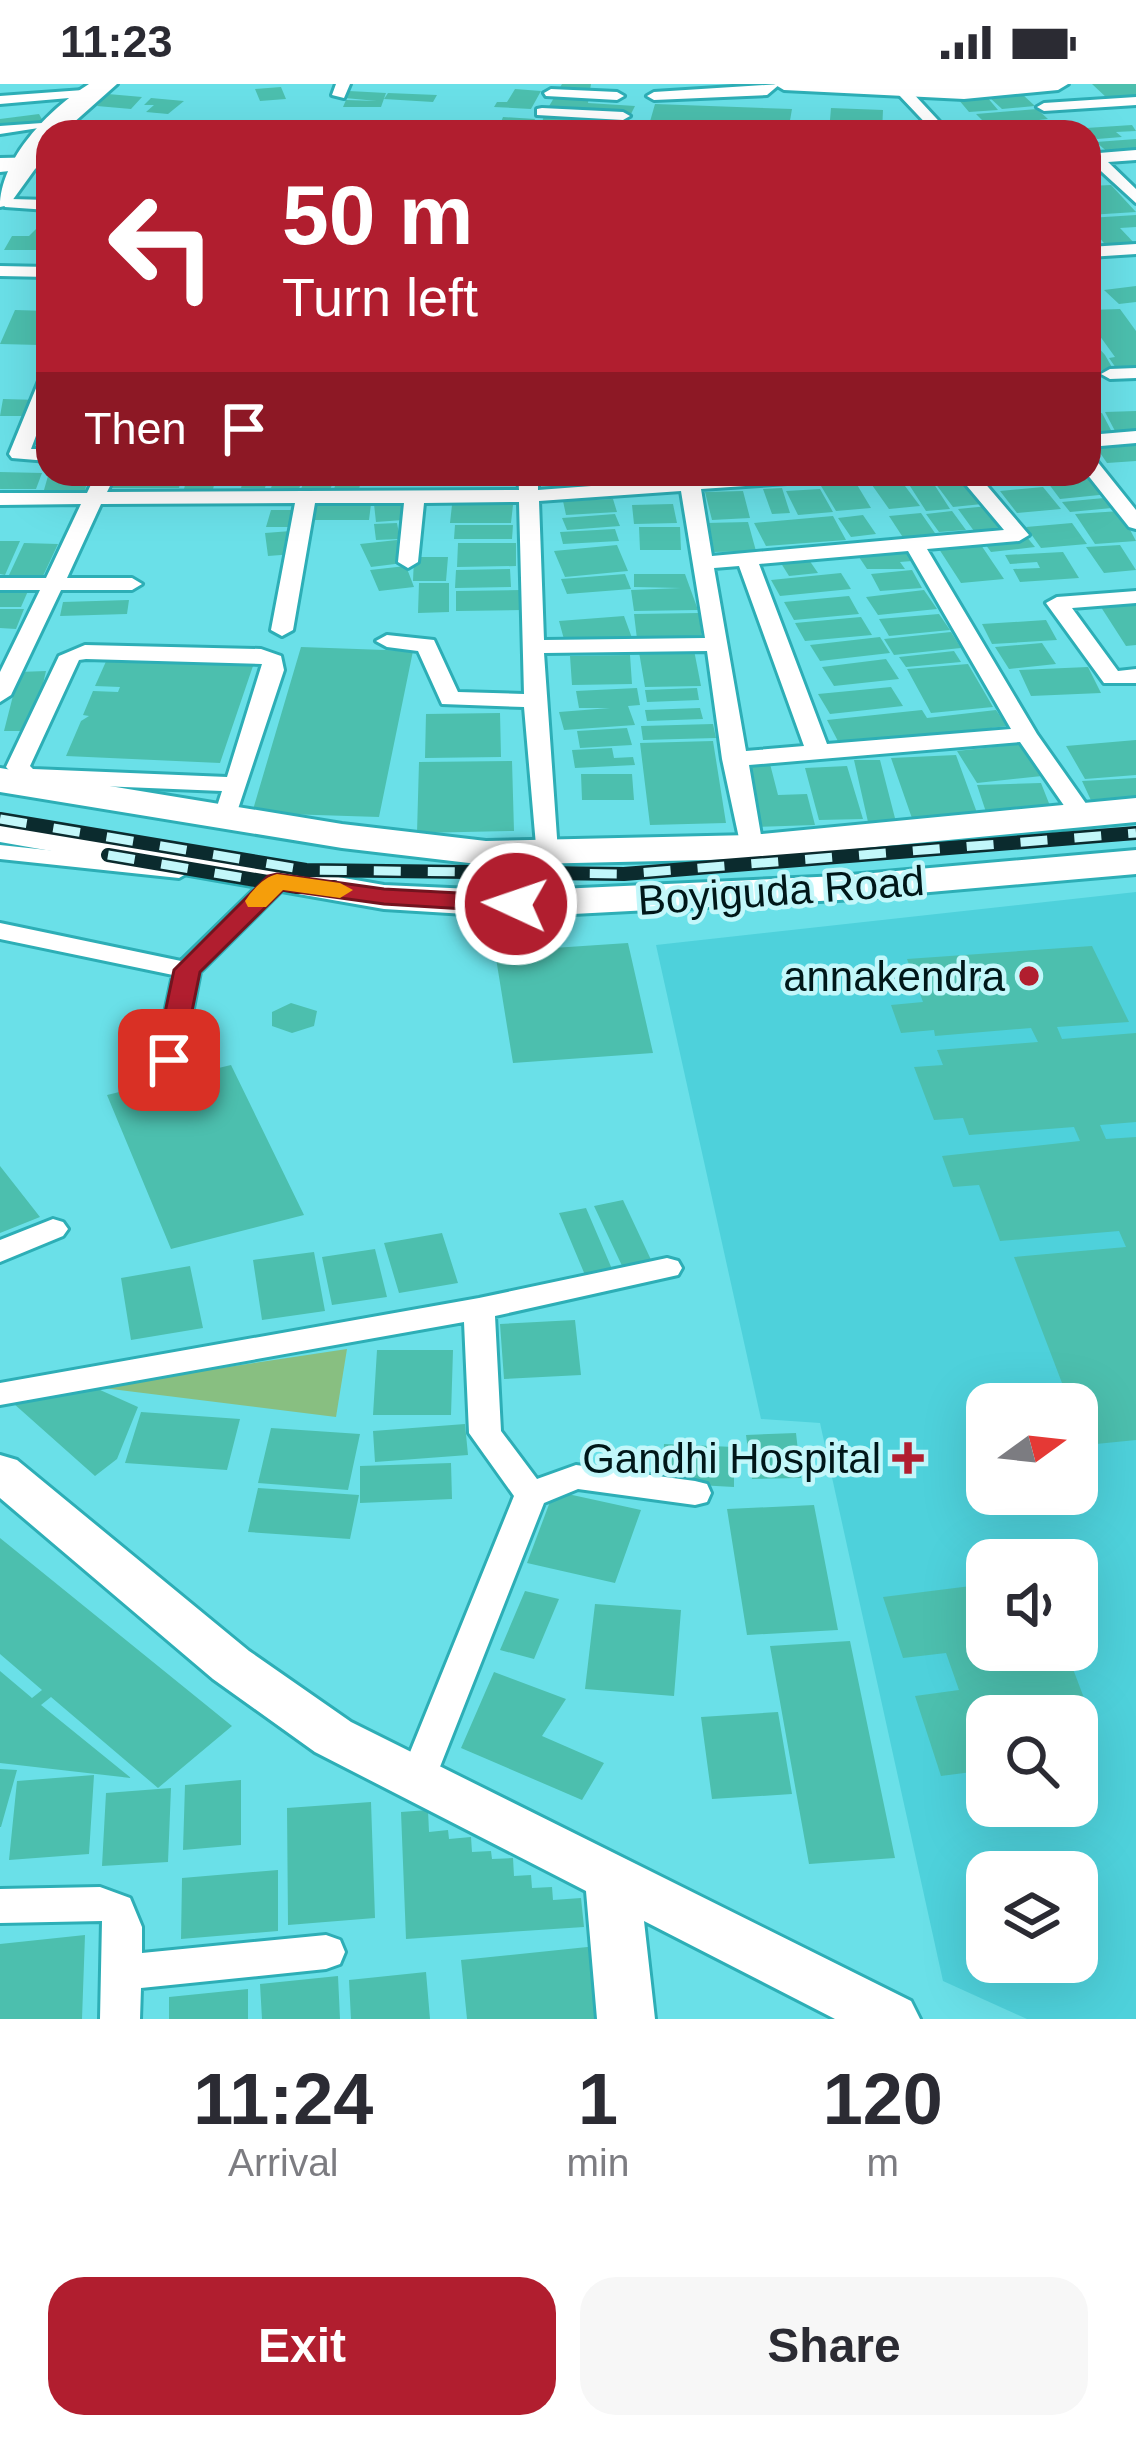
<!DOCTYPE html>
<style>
:root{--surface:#fff;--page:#f7f7f7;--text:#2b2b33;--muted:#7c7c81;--accent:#b11e2f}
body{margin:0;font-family:Helvetica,sans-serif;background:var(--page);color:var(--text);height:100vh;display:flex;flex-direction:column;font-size:45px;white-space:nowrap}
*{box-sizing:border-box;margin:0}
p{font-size:39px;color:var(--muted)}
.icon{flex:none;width:66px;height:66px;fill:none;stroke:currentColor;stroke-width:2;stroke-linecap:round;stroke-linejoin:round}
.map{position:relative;height:1935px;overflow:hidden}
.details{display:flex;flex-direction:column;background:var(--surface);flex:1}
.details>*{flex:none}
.hud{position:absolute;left:36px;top:36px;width:1065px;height:366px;border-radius:36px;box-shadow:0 12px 48px #0002;background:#b11e2f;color:#fff;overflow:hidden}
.needle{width:78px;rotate:75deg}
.controls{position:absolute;left:966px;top:1299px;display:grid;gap:24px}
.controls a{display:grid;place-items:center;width:132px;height:132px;border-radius:24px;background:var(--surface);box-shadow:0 12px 48px #0002;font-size:60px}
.pin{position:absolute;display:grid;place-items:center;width:102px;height:102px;color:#fff;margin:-51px;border-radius:24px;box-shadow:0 6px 18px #0006}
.me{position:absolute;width:132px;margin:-66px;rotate:273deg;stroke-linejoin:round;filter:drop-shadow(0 0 9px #0008)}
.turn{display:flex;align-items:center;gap:42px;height:252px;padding:0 48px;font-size:54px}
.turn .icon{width:156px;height:156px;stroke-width:2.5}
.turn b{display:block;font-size:84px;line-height:102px}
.then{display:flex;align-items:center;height:114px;padding:0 48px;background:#0003;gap:24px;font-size:45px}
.eta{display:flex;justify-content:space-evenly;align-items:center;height:204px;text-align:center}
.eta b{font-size:72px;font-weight:800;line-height:84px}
.action{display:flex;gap:24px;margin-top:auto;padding:24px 48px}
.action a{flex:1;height:138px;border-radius:36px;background:var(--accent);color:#fff;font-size:48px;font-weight:800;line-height:138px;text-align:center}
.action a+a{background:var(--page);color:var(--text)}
.status{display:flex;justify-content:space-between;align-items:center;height:84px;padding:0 60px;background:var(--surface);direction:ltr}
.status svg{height:33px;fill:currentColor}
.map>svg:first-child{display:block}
.built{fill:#4ed1db;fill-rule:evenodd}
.green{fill:#88bf81}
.building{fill:#4cbfae}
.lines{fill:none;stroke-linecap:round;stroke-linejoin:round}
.street-casing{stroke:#2daeb6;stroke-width:6}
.secondary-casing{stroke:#2daeb6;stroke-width:6}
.primary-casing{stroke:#2daeb6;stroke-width:6}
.street{fill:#fff;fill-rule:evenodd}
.secondary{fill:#fff;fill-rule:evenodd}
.primary{fill:#fff;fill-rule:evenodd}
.rail-casing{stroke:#0b2b2e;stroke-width:14}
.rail{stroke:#c2f7fa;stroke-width:9;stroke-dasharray:27;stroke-linecap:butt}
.route{fill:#b11e2f;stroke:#73141f;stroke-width:3}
.slow{fill:#f59e0b}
.poi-dot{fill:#b11e2f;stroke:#c2f7fa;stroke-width:4.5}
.labels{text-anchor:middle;stroke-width:9;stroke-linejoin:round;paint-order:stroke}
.street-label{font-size:42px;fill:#001719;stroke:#c2f7fa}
.poi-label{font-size:42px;fill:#001719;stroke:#c2f7fa;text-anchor:end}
</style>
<div class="status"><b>11:23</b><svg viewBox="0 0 49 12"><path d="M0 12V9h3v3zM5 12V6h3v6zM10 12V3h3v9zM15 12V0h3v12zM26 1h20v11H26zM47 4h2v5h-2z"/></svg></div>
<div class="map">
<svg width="1136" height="1935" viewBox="0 0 1136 1935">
<rect width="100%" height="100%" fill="#6ae0e8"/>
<!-- built -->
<path class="built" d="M1136,808V1935H1027L943,1897L820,1339L761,1335L656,861ZM987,1320H1077V1410H987ZM987,1476H1077V1566H987ZM987,1632H1077V1722H987ZM987,1788H1077V1878H987Z"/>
<!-- green -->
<path class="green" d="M347,1265L336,1333L95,1303Z"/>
<!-- building -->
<path class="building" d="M562,0H591L588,19L635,22L631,30L548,24Z
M1092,0H1136V13L1108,15Z
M281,3L286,15L260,17L255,5Z
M515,5L541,7L531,25L494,23L497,18H507Z
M349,7L386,9L381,23H343L346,16L377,17L345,14Z
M388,9L437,11L433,18L384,15Z
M108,10L142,13L131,25L97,22Z
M1022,10L1035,22L1002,25L989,13Z
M987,13L998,26L969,28L958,15Z
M151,14L184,17L168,30L146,28L154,21H144Z
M655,20L792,25L788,48H647Z
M831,24L883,26L882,48H829Z
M1037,25L1048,35L1012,39L1021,48H985L979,42L987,41L976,30Z
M545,29L572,30L567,45L540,44Z
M39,30L44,39L0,44V35Z
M574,31L608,33L602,48L569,45Z
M503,33L535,35L531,45L499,43Z
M1132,41L1136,47L1116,48L1122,53L1097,55L1086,44Z
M1136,55V69L1111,71L1096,58Z
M1111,101L1136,128L1089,131V102Z
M1136,131V143L1120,144L1136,161L1108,164L1089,141V134Z
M48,133V151L39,166H4L12,152H29Z
M1136,202V218L1119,220L1104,206Z
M1120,225L1136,247V286L1118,287L1109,274L1115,273L1089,237L1098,236L1090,226Z
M15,226L48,227V247L40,261L0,260Z
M1089,253L1105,271L1113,285L1089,287Z
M3,315L39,316L31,332H0Z
M1136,327V347H1115L1105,328Z
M1089,329H1102L1113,350H1089Z
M1136,361V377L1107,379L1096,363Z
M0,388L42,389L36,405H0Z
M114,390L168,391L182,390L179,404H110Z
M188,390H217L213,405H184Z
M245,390H269L265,404H241Z
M276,390H304L299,405L271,404Z
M307,390H336L330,406L301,405Z
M339,390H363L359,405H334Z
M467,390H499V402H466Z
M566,390H629L632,396L570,400Z
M992,390H1039L1045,398L1000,402Z
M1049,390H1089L1109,410L1060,415L1048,399L1081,395L1053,397Z
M89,391L85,406H44L48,392Z
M961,392L982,420L953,423L932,395Z
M932,397L950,425L926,427L908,399Z
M902,398L920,422L889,425L872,401Z
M856,399L871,424L836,427L821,402Z
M1043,403L1061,425L1017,429L1000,407Z
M782,404L790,429L772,430L763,405Z
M820,405L833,428L798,431L786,407Z
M743,407L750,434L712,436L705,408Z
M1104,414L1112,424L1070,428L1062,418Z
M613,415L617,428L566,431L563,417Z
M311,419L371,420L369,436H308Z
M407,419L403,436L376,438L374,420Z
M673,420L677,439L634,440L632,421Z
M452,421H513L511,439H450Z
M988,422L1004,444L974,447L958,425Z
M271,426H295L290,443H266Z
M952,427L966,446L939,448L926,430Z
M1120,427L1136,457L1095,460L1075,430Z
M921,429L937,452L904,455L889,432Z
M615,430L620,442L567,446L562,434Z
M863,431L876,450L851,453L838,434Z
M833,432L846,456L766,462L754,439Z
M748,438L756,467L713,468L706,439Z
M397,439L400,455L376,456L374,440Z
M1072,439L1087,460L1041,464L1026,443Z
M455,441H513L512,455H454Z
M639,443H680L681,466H640Z
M615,445L619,457L563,460L560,448Z
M291,447L294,470L268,472L265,449Z
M1026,452L1035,463L991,468L983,457Z
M397,456L403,479L371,483L360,460Z
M0,457H20L5,491L0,490Z
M967,458L981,461L1004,495L961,499L939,465H946L943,460Z
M24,459L58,460L43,492L9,491Z
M458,459H516V482L457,483Z
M617,461L628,487L565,493L554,467Z
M1120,461L1136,486L1104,489L1086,463Z
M905,466L912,477L900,478L905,485H867L859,473Z
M1063,468L1079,494L1020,498L1013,485L1040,484L1037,478L1010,480L1005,471Z
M414,473H448L446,497H413Z
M807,473L818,489L789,492L779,476Z
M406,482L414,503L379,507L370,486Z
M510,485L511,503L455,504L456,486Z
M912,486L922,504L880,507L871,490Z
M841,489L851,505L780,512L771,496Z
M625,490L631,505L567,510L561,495Z
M634,490H685L698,526L634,527L631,506L681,504L634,503Z
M419,499H449V528L418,529Z
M521,506L522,526L456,527V507Z
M924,506L937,525L878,531L866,513Z
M0,507H28L21,523H0Z
M849,512L859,530L794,536L784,518Z
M129,516L127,530L60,532L63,518Z
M1136,517V561L1126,562L1099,520Z
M0,525H24L16,545L0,544Z
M699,529L702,555H637L634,530Z
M939,530L950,546L889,552L879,535Z
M624,532L632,554L565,559L559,537Z
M861,533L872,551L805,557L795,539Z
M1046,536L1057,556L992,560L982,540Z
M951,548L961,564L894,571L884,555Z
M880,553L890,569L820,577L810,561Z
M1042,559L1056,580L1009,585L995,563Z
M301,563L413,567L379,733L252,729Z
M694,566L701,602L645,603L639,568Z
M954,567L961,578L906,583L899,573Z
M630,571L632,600L572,601L570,572Z
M108,573L254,579L220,679L66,672L81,637L89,632L83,631L93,607L118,608L120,603L95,602Z
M886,575L899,595L834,602L822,583Z
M968,580L993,623L931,629L907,585Z
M1088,583L1101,609L1031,612L1019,586Z
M46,587L32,647H4L19,588Z
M891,603L903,622L830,630L818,610Z
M637,604L640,621L628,622L635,641L564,646L559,628L610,624H579L576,607Z
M697,604L699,616L647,618L645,606Z
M700,624L703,635L647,637L645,626Z
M922,626L927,634L996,626L1007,642L841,663L827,636Z
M500,629L501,673L425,674L426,630Z
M713,640L716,654L643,656L641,642Z
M627,644L632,661L580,664L577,647Z
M1136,656V691L1085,695L1066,662Z
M713,657L726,739L650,741L640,659Z
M1021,660L1042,692L977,699L957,667Z
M612,664L614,674L633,673L635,681L575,684L572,666Z
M956,671L980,737L914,740L891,674Z
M769,676L778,711L807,710L815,741L755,743L739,677Z
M854,676H880L896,738H868Z
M512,677L514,747L417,749L419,678Z
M847,682L863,735L819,736L805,684Z
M581,690H632L634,716H582Z
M1136,694V723L1095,725L1082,697Z
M1041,699L1054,732L988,734L977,701Z
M628,859L653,969L513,979L495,868Z
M1092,862L1129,938L1057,943L1062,955L1136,949V1038L1100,1041L1106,1055L1136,1053V1356L1086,1361L1077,1338V1320H1070L1014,1173L1126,1163L1119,1147L1000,1157L979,1101L953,1103L942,1072L1080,1057L1074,1043L969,1051L963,1034L934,1036L914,983L943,981L937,966L1038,958L1031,944L935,952L934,946L901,949L891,921L923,918L907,875Z
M291,919L317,927L314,942L292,949L272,942V928Z
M231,981L304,1131L171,1165L107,1011Z
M0,1082L40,1133L0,1149Z
M623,1116L653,1180L624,1186L594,1122Z
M586,1124L612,1185L585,1191L559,1129Z
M442,1149L458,1199L399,1209L384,1159Z
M375,1165L387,1213L332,1221L322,1173Z
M314,1168L325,1227L262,1236L253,1176Z
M190,1182L203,1244L131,1256L121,1194Z
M575,1236L581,1291L504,1295L500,1240Z
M377,1266H453L451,1331H373Z
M89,1301L138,1323L117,1375L95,1392L13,1319L36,1305Z
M141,1328L240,1335L227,1386L125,1379Z
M465,1340L468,1371L375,1378L373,1347Z
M271,1344L360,1350L348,1406L258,1399Z
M796,1349L801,1394L752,1395L746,1351Z
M664,1360L734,1363V1403L662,1399Z
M451,1379L452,1415L360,1419V1382Z
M258,1404L359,1411L350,1455L248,1448Z
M554,1407L641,1426L615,1499L527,1479Z
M814,1421L838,1546L747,1551L727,1425Z
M0,1454L232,1642L158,1704L51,1613L41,1621L131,1694L0,1679V1587L32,1614L42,1606L0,1570Z
M987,1500V1566H1056L1060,1578L1070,1577L1087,1622L1078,1623L1096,1671L1077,1674V1632H987V1686L941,1692L915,1612L959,1606L946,1569L903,1574L883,1513Z
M525,1507L559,1515L534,1575L500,1566Z
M595,1520L681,1526L674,1612L585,1605Z
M850,1557L895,1774L809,1780L770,1562Z
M494,1588L566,1615L542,1652L604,1679L582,1716L461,1664Z
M778,1628L792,1710L712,1715L701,1633Z
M0,1685L17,1686L1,1743H0Z
M94,1691L89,1770L9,1776L17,1697Z
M241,1696V1761L183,1766L185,1701Z
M171,1704L168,1778L102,1782L106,1709Z
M371,1718L375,1834L288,1841L287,1724Z
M428,1726L429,1748L448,1746L449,1755L471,1753L472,1768L491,1767L492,1775L513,1774L514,1792L531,1791L532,1804L552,1803L553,1816L581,1814L584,1843L406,1855L401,1728Z
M278,1786V1847L181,1855L182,1794Z
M85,1851L82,1935H0V1860Z
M597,1862L599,1935H467L461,1876Z
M426,1888L430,1935H351L349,1896Z
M338,1892L340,1935H262L260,1900Z
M248,1905V1935H169V1913Z"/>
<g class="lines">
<!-- street casing -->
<g class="street-casing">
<path id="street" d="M336,0H350L344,14L332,11Z
M780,0L767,11L654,16L647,12L654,8Z
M97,5V11L92,12L0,20V12Z
M551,5L617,8L624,12L617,16L546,12L544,9Z
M899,5H909L949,48H934L899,11Z
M1136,13V21L1044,27L1037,23L1044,19Z
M542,24L623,28L630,32L623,36L537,31V25Z
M56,38L58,41L0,50V42Z
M1089,63L1099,69L1136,66V76L1108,78L1136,105V119L1090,77Z
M47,65L48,75L42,73V67Z
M11,115L48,116V126L5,123L3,120Z
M1136,160V170L1089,173V163Z
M0,182L48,183V193L0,192Z
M1136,284V294L1110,295L1101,290L1110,285Z
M48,292V320L31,365H48V377L12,374L9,370L39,297Z
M1136,347V359L1089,363V351Z
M1089,374L1096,376L1136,426V445L1129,443L1087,390Z
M96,390H116L107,408L519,406L518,390H538V406L751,390H841L831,396L701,405L712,472L1004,446L957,390H977L1029,451L1019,457L927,465L1037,650L1094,731L1082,738L1074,736L1020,658L749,681L763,763L751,770L742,768L722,675L707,567L544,569L558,768L555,773H537L524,623L442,620L418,567L387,563L376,557L387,551L434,556L458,608L524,610L519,418L424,419L418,478L408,484L398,478L404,419H315L293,546L282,552L271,546L295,419L101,420L67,494H132L142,500L132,506H61L11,611L0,618V588L40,506H0V494H46L81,420L0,421V409H87ZM681,407L705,554L544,556L539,417ZM908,467L1011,645L827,660L759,480ZM739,482L804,662L746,667L714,484Z
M1136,507V519L1072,524L1118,587L1136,585V599H1104L1046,519L1057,513Z
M85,561L261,565L281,572L284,586L234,737L226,739L214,732L222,707L27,699L19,697L6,683L59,572ZM86,575L262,580L227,693L33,685L30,682L79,576Z
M0,761L179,780L191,787L179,794L0,775Z
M277,790L289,797L286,802L200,888L183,976L169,984L155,976L173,891L0,855V839L181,877L268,792Z
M53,1135L63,1138L68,1145L63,1152L0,1178V1156Z
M667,1174L678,1177L682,1184L678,1191L495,1232L501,1347L537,1395L576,1381L695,1397L707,1400L711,1409L707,1418L695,1421L578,1405L544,1419L434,1698L429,1709L416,1713L403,1709L398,1698L514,1412L469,1349L464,1238L0,1321V1299L479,1214Z
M100,1803L130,1814L142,1843V1869L326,1851L340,1856L345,1868L340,1880L326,1885L141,1904L140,1935H100L102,1837L0,1839V1805Z"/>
</g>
<!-- secondary casing -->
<g class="secondary-casing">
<path id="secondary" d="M774,0H1068L1058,6L964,15L784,6Z
M48,73V83L0,88V74Z
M0,1371L17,1376L249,1567L351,1638L911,1917L920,1935H835L644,1837L655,1935H597L586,1807L315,1668L213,1595L0,1414Z"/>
</g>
<!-- primary casing -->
<g class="primary-casing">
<path id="primary" d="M89,0H117L63,48H48V67L9,121L0,123C0,75 49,25 89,0Z
M0,684L342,740L486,757L751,751L1136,714V738L751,775L486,781L342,764L0,708Z
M0,734L384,801L516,807L839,792L1136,766V790L839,816L516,833L384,825L0,758Z"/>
</g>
<!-- street -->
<use href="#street" class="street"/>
<!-- secondary -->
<use href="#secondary" class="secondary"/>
<!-- primary -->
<use href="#primary" class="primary"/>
<!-- rail casing -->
<g class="rail-casing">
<path id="rail" d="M0,735L306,786L624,790L1136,749
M108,771L297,803H334"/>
</g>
<!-- rail -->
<use href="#rail" class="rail"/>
</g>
<!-- route -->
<path class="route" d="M277,790L384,805L516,812L529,820L516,828L384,820L283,806L200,888L182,976L178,982H159L155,976L174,886L268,792Z"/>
<!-- slow -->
<path class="slow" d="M277,790L340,799L353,806L340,814L283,806L266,823H248L245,817C252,806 264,793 277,790Z"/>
<!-- markers -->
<g class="poi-dot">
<circle cx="1029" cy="892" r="12"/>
<path d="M902 1356h12v12h12v12h-12v12h-12v-12h-12v-12h12z"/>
</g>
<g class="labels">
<!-- street labels -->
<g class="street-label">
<text transform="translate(781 806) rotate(-4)" y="15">Boyiguda Road</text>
</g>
<!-- poi labels -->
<g class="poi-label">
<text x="1005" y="907">annakendra</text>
<text x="881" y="1389">Gandhi Hospital</text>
</g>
</g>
</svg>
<div class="controls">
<a><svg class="needle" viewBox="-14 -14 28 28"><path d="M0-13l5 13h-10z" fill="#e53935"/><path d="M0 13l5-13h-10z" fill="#7c7c81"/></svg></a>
<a><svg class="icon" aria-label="sound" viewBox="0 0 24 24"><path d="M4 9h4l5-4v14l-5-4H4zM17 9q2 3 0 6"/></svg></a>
<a><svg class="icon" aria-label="search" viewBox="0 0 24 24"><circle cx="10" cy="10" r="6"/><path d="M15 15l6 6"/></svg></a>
<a><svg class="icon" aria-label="layers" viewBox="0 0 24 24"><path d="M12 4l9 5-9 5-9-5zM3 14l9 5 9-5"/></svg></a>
</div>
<div class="pin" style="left:169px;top:976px;background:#d93025"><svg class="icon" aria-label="arrive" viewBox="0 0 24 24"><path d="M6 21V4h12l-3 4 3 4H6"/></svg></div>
<svg class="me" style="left:516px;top:820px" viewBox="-20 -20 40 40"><circle r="17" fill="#b11e2f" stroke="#fff" stroke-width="3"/><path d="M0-11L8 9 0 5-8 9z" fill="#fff"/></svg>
<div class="hud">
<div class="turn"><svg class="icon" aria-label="left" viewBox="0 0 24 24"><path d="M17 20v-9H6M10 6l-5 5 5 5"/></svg><div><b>50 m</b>Turn left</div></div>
<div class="then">Then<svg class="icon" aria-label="arrive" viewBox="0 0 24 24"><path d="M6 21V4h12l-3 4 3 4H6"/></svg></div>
</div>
</div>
<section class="details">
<div class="eta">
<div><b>11:24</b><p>Arrival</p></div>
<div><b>1</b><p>min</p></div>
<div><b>120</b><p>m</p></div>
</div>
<div class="action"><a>Exit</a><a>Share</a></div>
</section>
